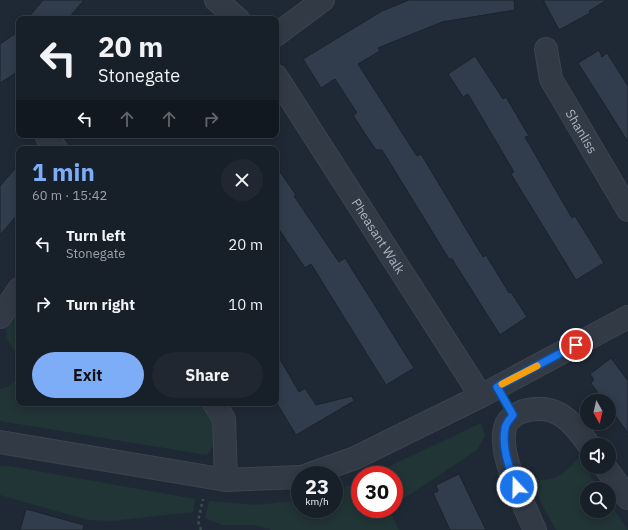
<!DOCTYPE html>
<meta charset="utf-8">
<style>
:root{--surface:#171f28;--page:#202730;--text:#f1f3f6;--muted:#9ea2a8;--line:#363d45;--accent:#7dadf7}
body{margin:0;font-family:"IBM Plex Sans",sans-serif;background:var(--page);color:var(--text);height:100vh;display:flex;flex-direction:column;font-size:15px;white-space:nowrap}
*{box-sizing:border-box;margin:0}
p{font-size:13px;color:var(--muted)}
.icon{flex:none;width:22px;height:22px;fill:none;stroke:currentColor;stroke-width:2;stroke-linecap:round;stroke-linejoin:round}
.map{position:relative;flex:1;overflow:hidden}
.side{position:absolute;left:16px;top:146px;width:263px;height:260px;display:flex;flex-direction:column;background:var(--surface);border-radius:8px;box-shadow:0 2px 10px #0003,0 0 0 1px var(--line)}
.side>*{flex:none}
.guide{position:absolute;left:16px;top:16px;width:263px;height:122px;border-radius:8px;box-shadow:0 2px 10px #0003,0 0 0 1px var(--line);background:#171f28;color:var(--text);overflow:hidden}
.needle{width:26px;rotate:172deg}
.tools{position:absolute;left:580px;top:394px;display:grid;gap:8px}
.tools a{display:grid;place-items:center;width:36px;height:36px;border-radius:50%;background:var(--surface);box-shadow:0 2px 10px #0003,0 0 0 1px var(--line);font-size:20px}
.speed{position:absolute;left:291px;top:466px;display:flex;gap:8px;font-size:20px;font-weight:700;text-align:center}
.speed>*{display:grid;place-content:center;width:52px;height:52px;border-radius:50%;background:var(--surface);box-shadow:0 2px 10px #0003,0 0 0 1px var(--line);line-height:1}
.speed small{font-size:10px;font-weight:400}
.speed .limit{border:6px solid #d22;background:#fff;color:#111}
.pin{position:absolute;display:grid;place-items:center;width:34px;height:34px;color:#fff;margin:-17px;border:2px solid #fff;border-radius:50%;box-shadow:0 1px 4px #0007}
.me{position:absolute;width:44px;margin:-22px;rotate:339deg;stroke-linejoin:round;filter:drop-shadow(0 0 3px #0008)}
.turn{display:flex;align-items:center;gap:14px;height:84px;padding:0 16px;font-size:18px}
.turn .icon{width:52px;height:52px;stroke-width:2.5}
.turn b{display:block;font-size:28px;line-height:34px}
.lanes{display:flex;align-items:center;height:38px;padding:0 16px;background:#0003;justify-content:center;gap:20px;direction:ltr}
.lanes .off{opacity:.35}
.round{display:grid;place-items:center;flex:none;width:42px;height:42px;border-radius:21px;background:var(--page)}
.overview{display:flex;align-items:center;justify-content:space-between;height:68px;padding:0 16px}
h1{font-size:24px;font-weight:700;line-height:30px;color:var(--accent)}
.action{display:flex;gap:8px;margin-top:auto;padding:8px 16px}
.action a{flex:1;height:46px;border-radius:24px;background:var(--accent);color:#111;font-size:16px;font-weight:700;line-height:46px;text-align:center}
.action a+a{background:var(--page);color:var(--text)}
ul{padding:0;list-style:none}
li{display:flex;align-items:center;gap:12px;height:60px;padding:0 16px}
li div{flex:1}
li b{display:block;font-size:15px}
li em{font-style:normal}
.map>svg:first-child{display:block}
.green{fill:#213436}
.building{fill:#313d4c;stroke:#1a222c}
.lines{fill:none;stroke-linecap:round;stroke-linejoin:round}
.minor-casing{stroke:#3c444f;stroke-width:24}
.path{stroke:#394d4f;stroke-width:2.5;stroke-dasharray:3 3;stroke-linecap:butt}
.minor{stroke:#323a46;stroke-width:22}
.route-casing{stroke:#114b97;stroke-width:10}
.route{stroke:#1a73e8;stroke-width:7}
.slow{stroke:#f59e0b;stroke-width:7}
.labels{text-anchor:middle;stroke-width:4;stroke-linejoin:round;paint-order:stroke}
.street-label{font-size:13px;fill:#acb5c3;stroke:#18202a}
</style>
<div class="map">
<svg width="628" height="530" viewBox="0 0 628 530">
<rect width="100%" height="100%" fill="#1f2935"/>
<!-- green -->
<path class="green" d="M19,305V356C0,335 4,327 19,305Z
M19,377V403H201L213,424L216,442L207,455L0,421V389L9,386Z
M481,423L485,436L477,450L394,505V475H371Z
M578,458L600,489H587V511H609V502L628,530H556L542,505L532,480C557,481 562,476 578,458Z
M0,466H9L195,499L193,512L112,521L88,520L0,495Z
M360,480V509H389L399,530H272L255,525H223L205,518L209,501L256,505L300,500V509H334V492Z"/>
<!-- building -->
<path class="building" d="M43,0H84L68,19H27Z
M409,0H514L515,10L442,22L378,48L380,51L358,64L417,156L421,154L483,257L486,255L509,293L511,292L527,317L500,335L452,259H449L382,150H376L365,134L353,115L357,113L335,79L321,88L303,59L382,11Z
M543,0H607L589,11L590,13L559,30Z
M19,31V71L0,83V44Z
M599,50L602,57L607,53L628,86V142L578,63Z
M475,56L503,99L506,97L529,136L525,137L572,218L575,216L604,263L576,280L511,174L514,172L468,94L463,97L448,74Z
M19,164V213L0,235V186Z
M276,166L296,195L294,196L339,262L345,258L414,368L386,385L311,264L305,268L276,225Z
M276,352L299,392L305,388L316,405L352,396L354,401L296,435L276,402Z
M611,358L628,381V433L609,407V401H604L591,383L594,380L590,374Z
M459,474L470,497L486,530H450L433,493L438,491L436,485Z
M26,509L84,525L83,530H20Z"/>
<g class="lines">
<!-- minor casing -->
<g class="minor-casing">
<g id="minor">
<path d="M216,0L238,19"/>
<path d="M276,35L323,0"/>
<path id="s1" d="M546,49L551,79L628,210"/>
<path id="s2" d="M276,76L481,396"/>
<path d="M47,137L56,149"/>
<path d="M0,317L19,289"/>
<path d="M214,403L224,419L226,480"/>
<path d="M0,442L226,480L300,477"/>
<path d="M605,467L628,498"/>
<path d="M307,475L355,458L481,396L628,317"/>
<path d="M535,530C524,505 498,455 505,428C507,419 514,415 521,412C555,401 571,420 589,445"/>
</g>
</g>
<!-- path -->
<path class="path" d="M201,530L198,521L203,499"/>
<!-- minor -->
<use href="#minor" class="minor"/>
</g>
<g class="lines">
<!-- route casing -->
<g class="route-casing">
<path id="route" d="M517,487C510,471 501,447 505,429C505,424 510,419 513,415L497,387L576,345"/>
</g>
<!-- route -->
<use href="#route" class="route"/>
<!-- slow -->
<path class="slow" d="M502,384L537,366"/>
</g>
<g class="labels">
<!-- street labels -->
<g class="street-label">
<text dy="5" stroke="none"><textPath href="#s1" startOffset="91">Shanliss</textPath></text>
<text dy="5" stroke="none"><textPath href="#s2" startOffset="190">Pheasant Walk</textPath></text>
</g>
</g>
</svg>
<div class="tools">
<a><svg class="needle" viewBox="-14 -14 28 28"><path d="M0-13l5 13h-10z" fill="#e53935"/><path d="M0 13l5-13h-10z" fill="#9ea2a8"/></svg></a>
<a><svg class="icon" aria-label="sound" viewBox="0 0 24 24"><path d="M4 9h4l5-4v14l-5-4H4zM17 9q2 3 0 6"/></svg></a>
<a><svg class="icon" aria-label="search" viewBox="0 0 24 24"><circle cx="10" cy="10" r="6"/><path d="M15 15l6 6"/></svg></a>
</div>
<div class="speed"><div>23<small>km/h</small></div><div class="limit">30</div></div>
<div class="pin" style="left:576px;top:345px;background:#d93025"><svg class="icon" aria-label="arrive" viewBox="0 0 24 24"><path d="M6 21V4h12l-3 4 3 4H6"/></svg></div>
<svg class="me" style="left:517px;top:487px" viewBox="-20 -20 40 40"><circle r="17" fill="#1a73e8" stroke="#fff" stroke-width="3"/><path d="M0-11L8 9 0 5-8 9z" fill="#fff"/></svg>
<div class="guide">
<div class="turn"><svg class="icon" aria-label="left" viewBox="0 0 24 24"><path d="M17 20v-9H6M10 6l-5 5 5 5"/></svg><div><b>20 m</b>Stonegate</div></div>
<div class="lanes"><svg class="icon" aria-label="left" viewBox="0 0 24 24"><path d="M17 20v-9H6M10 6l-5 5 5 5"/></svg><svg class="icon off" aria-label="ahead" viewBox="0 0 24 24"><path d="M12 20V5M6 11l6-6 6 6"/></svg><svg class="icon off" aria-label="ahead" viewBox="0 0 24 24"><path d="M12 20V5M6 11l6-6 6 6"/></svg><svg class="icon off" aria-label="right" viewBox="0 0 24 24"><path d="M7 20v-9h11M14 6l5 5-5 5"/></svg></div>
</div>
<section class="side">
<div class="overview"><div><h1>1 min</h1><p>60 m · 15:42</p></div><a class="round"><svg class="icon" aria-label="close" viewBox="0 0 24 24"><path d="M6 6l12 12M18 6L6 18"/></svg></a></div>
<ul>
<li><svg class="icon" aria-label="left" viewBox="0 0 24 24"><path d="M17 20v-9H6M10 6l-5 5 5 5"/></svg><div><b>Turn left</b><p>Stonegate</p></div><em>20 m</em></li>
<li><svg class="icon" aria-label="right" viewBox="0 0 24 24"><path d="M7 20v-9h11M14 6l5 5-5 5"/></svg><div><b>Turn right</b></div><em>10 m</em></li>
</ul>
<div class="action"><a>Exit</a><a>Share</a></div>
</section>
</div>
